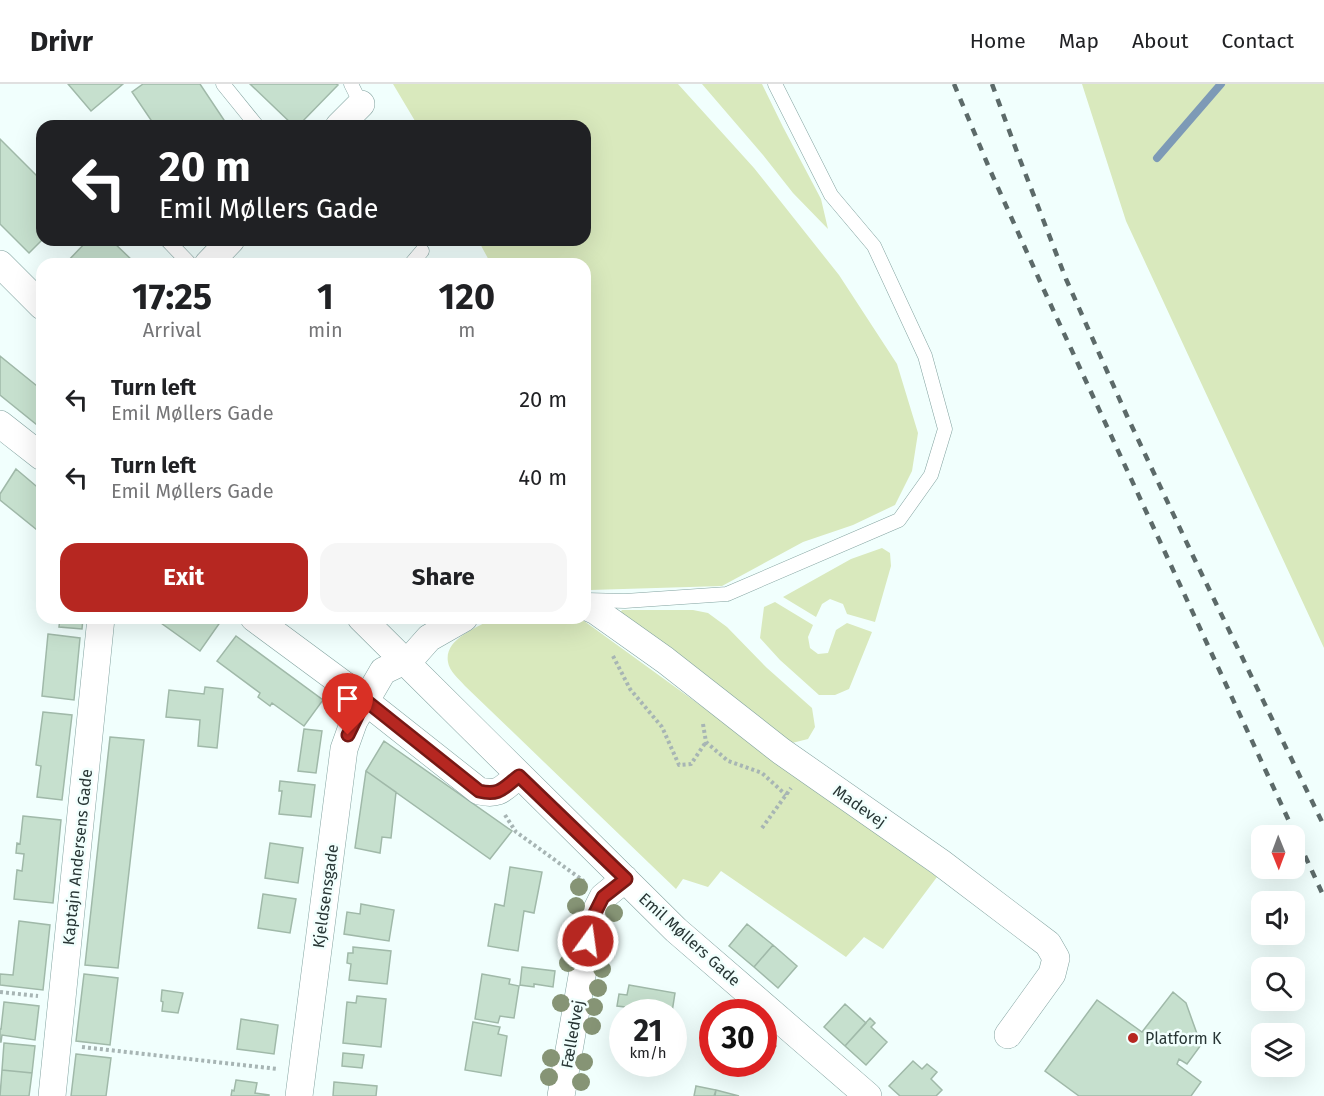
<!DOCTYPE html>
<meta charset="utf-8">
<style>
:root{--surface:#fff;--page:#f6f6f6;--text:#202124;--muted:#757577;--line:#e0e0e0;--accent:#b62721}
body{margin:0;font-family:"Fira Sans",sans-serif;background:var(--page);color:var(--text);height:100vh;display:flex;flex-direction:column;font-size:22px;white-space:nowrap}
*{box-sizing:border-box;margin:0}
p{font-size:20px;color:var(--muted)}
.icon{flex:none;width:33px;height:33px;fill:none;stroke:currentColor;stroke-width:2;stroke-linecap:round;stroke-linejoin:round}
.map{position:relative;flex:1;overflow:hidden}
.panel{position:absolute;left:36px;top:174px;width:555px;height:366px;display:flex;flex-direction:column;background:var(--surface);border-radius:18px;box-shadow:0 6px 24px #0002}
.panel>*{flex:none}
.top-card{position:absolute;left:36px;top:36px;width:555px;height:126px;border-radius:18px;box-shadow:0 6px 24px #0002;background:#202124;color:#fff;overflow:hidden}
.needle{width:39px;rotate:179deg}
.tools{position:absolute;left:1251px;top:741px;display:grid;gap:12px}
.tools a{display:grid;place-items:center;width:54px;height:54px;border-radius:12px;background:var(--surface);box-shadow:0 6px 24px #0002;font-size:30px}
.speed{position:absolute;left:609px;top:915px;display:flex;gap:12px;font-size:30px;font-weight:700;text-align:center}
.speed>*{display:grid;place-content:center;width:78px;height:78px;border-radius:50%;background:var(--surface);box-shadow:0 6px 24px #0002;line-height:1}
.speed small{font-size:15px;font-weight:400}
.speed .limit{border:9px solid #d22;background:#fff;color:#111}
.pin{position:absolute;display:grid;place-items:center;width:51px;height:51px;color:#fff;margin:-62px -26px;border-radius:50% 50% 50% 0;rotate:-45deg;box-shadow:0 0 6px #0007}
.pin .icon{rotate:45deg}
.me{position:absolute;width:66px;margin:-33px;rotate:14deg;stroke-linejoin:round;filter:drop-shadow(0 0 4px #0008)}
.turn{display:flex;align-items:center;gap:21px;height:126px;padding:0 24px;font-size:27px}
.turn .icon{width:78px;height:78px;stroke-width:2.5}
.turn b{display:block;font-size:42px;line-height:51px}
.eta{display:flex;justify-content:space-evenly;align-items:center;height:102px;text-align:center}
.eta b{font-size:36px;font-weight:700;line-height:42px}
.button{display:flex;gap:12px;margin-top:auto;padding:12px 24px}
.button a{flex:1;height:69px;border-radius:18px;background:var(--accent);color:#fff;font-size:24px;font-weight:700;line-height:69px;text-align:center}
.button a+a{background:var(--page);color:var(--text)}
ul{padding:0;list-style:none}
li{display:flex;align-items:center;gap:18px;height:78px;padding:0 24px}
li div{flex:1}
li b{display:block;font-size:22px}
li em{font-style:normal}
header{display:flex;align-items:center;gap:36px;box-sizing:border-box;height:84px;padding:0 30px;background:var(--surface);border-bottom:2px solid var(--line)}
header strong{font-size:28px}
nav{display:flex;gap:33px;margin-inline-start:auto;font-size:21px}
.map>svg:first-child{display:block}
.green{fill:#d9e9bd}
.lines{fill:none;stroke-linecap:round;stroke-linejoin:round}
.stream{stroke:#7d9ab6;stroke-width:8}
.building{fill:#c6e0ce;stroke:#a0b9a9;stroke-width:1.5}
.service-casing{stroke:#83a3a0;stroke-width:15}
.minor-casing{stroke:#83a3a0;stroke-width:28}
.path{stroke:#a7b5b4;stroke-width:4;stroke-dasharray:3 3;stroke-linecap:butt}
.service{stroke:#fff;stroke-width:14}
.minor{stroke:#fff;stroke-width:27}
.rail{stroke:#5c6a69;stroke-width:4.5;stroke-dasharray:8 8;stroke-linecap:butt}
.tree{fill:#869475}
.route-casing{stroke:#761915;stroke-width:15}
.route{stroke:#b62721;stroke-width:10}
.poi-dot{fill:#b62721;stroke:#f1fffd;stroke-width:2}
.labels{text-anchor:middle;stroke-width:5;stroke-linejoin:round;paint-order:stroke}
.street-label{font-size:16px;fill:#283635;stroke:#f1fffd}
.poi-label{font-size:16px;fill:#283635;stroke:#f1fffd;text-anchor:start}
</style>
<header>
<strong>Drivr</strong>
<nav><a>Home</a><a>Map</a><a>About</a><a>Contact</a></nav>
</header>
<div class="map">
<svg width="1324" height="1012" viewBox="0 0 1324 1012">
<rect width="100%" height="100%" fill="#f1fffd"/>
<!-- green -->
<path class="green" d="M393,0H678L754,84L839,191L897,280L918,349L912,387L895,421L853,441L803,458L722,502L590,506L585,505V180H491L478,156H585V42H418Z
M702,0H762L783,43L821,115L828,145L793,109L763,71Z
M1082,0H1324V564L1126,137Z
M882,464L890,469L891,482L875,538L847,530L843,520L830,515L822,520L816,533L783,513L851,475Z
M775,518L813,541L808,553L810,564L818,570L828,569L836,546L847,539L872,548L849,605L835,611H819L780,576L760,554L764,523Z
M622,526H693L708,529L727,543L767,584L812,624L815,643L808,655L792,659L618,531Z
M496,534H580L937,793L883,865L864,853L846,873L721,787L708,803L683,795L676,805L465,602C459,595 449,587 448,578C444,556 474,545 490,536Z"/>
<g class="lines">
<!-- stream -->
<path class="stream" d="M1157,74L1221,0"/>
</g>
<!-- building -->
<path class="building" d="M68,0H123L91,27Z
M143,0H200L228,42H155L132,8Z
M250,0H336L338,1L298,42H294Z
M0,55L42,97V156L29,169L0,140Z
M88,156H111L136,180H65Z
M0,272L42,306V345L0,311Z
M16,385L42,407V450L0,416V410Z
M60,534H83L82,545L59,543Z
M154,534H216L221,537L200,567Z
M48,550L80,554L74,616L42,612Z
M236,552L323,616L304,642L272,619L270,622L258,613L260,609L217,577Z
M205,603L223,605L217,664L198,662L200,636L166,633L169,606L204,610Z
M43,628L72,631L62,716L37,713L41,682L36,681Z
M304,645L322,647L316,689L298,687Z
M110,653L144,656L118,884L85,881Z
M384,657L512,747L490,775L366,687Z
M366,687L396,708L391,754L382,753L380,769L355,764Z
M280,697L315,701L311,733L279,730L282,707H279Z
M23,732L61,736L53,819L14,815L17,786L22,787L24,770L16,769L17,759L20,760Z
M270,759L303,764L298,799L265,794Z
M510,783L542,788L534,829L524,827L518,867L488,862L495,820L504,822Z
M263,810L296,815L290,849L258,844Z
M361,820L394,826L389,857L344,850L347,828L360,830Z
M19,837L50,841L43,906L0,901V890L13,891Z
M747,840L773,861L754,883L729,862Z
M773,861L797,882L778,904L754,883Z
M353,863L391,867L387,900L349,896L351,880L347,879L348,869H353Z
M522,883L555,887L553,903L534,900V903L520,901Z
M84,890L118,894L110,961L76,957Z
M482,890L510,895L509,900L519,902L514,934L500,932L498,939L475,935Z
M629,901L675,909L672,928H625V923L617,922L619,910L627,911Z
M162,906L183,909L178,929L162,927L163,918L161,917Z
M1173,908L1186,919L1201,961L1187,980L1179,975L1177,980L1201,998L1191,1012H1079L1045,987L1097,916L1142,948Z
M357,912L386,915L381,963L343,959L347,918L356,919Z
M4,918L39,922L35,956L2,951L1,958H0V945H1Z
M845,920L866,939L845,962L824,943Z
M870,934L875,939L871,943L887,958L866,981L845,962Z
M241,935L278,941L274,970L237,965Z
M473,938L500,943L498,950L507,952L501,992L465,986Z
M764,952L776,962L764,977Z
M4,959L35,962L32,989L2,986Z
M343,969L364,971L362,984L342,982Z
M76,970L111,974L106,1012H71Z
M913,977L922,985L927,980L937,988L931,995L942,1006L936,1012H900L889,1002Z
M724,980H740L733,988Z
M2,986L32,989L29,1012H0Z
M236,996L257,999L255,1009L269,1011V1012H231L232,1006L234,1007Z
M334,998L377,1002L376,1012H333Z
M696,1002L716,1006L714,1012H694Z
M716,1006L739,1012H715Z"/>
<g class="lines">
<!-- service casing -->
<g class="service-casing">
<path id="service" d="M223,0L257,42
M351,0L361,20
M167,156L190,180
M411,180L422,167
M587,516L625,517L727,510L899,436L931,391L945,345L925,272L874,162L831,111L775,0"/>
</g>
<!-- minor casing -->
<g class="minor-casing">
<path id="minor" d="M339,42L361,20
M0,180L42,222
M208,180L231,156
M0,340L42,373
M585,522L596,527L665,576L781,667L940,778L1048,860L1056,874L1052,890L1008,951
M254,534L350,605L479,707C500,712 503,704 519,691
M361,534L676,846L868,1012
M406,580L429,554L464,534
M52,1012L101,534
M299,1012L344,665L354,637L383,587L404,577
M561,1012L592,835L603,813L625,795"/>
</g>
<!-- path -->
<path class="path" d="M613,572L630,605L662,643L679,681L691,680L706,658
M703,640L706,658L728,677L762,689L786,711
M505,731L516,748L584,797
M762,744L791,704
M0,908L38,912
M82,963L278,985"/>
<!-- service -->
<use href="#service" class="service"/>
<!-- minor -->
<use href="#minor" class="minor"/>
<!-- rail -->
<path class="rail" d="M954,0L990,86L1043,204L1324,813
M992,0L1017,68L1066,195L1127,332L1193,472L1324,742"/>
</g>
<!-- trees -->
<g class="tree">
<circle cx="579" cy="803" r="9"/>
<circle cx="576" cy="822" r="9"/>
<circle cx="614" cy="829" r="9"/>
<circle cx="572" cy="858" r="9"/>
<circle cx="604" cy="865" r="9"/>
<circle cx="568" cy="879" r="9"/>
<circle cx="602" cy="885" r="9"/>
<circle cx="598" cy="904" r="9"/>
<circle cx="561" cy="919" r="9"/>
<circle cx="594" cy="923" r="9"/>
<circle cx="592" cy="942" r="9"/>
<circle cx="551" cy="974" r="9"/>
<circle cx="584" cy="978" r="9"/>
<circle cx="549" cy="993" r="9"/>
<circle cx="581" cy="998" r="9"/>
</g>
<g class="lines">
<!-- route casing -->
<g class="route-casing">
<path id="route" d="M348,651L365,616L479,707C500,712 503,704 519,692L626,795L603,813L592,835L588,857"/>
</g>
<!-- route -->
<use href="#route" class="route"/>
</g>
<!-- markers -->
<circle class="poi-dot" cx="1133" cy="954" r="6"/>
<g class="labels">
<!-- street labels -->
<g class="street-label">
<text transform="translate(860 722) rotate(35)" y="6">Madevej</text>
<text transform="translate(77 773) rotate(-84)" y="6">Kaptajn Andersens Gade</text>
<text transform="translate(325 812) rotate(-82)" y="6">Kjeldsensgade</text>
<text transform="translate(690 855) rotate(42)" y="6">Emil Møllers Gade</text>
<text transform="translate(572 950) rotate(-80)" y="6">Fælledvej</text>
</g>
<!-- poi labels -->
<g class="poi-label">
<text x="1145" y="960">Platform K</text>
</g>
</g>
</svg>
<div class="tools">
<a><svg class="needle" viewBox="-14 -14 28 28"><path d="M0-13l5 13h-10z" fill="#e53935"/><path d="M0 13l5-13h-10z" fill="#757577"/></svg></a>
<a><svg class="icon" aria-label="sound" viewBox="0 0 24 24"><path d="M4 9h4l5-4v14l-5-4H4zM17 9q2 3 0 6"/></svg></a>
<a><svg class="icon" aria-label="search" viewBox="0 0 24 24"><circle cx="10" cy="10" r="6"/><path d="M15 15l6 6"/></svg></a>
<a><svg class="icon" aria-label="layers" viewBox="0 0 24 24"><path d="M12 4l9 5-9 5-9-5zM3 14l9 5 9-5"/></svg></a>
</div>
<div class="speed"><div>21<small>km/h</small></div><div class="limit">30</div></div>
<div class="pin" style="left:348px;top:651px;background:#d93025"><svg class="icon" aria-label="arrive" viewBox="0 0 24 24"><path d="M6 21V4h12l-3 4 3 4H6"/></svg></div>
<svg class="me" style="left:588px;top:857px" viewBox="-20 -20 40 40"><circle r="17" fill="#b62721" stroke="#fff" stroke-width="3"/><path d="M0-11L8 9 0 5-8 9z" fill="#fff"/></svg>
<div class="top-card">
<div class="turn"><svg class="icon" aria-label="left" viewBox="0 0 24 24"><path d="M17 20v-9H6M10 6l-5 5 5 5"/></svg><div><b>20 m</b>Emil Møllers Gade</div></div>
</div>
<section class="panel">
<div class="eta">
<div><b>17:25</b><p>Arrival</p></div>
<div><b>1</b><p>min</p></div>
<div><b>120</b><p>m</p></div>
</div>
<ul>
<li><svg class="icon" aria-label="left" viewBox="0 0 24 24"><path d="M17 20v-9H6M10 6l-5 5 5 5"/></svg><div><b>Turn left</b><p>Emil Møllers Gade</p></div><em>20 m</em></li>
<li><svg class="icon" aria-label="left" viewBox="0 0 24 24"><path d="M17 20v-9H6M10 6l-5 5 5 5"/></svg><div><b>Turn left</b><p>Emil Møllers Gade</p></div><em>40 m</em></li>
</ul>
<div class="button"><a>Exit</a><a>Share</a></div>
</section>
</div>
